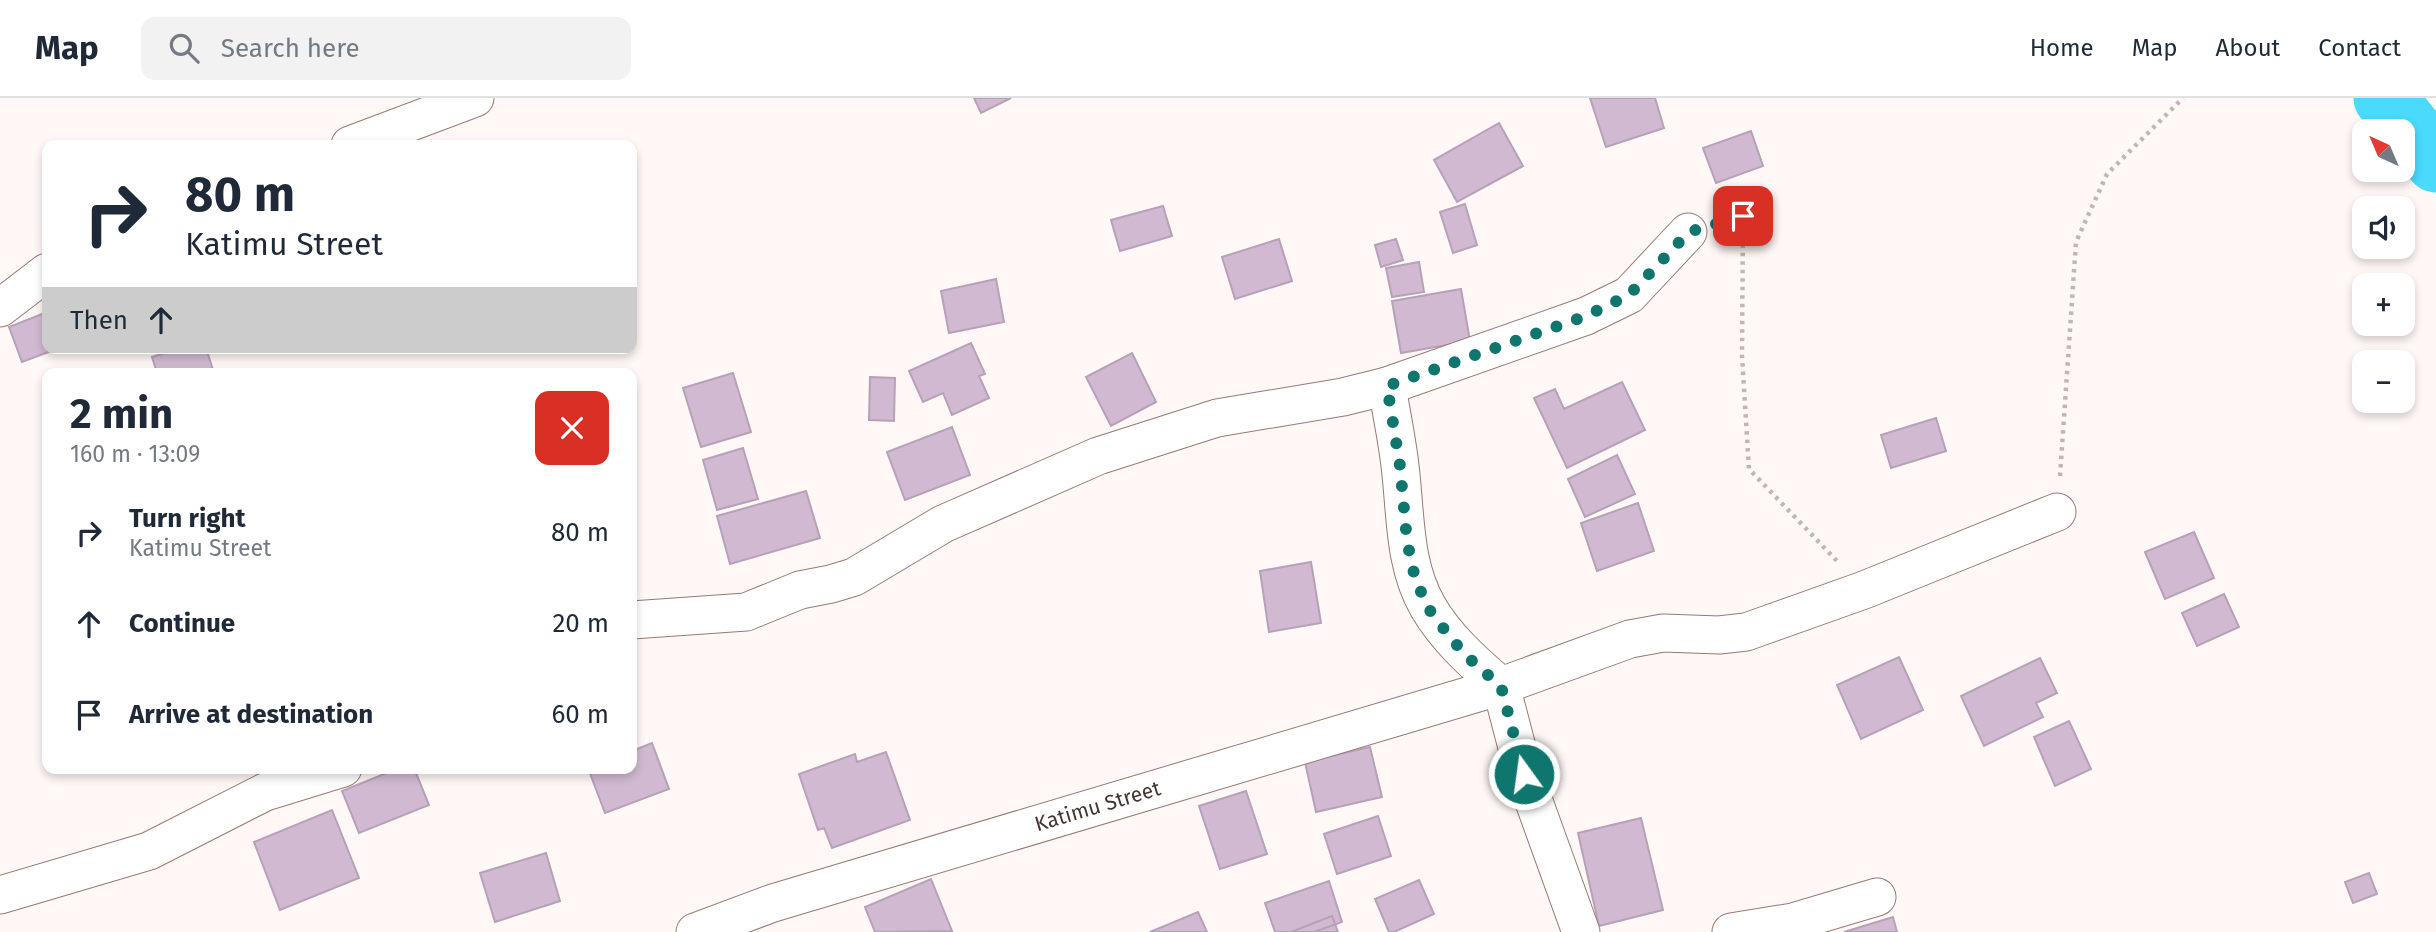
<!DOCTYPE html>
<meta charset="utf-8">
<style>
:root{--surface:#fff;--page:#f2f2f3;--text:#1f2937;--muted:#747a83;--line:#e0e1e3}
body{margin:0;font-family:"Fira Sans",sans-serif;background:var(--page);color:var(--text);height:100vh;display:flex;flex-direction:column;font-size:26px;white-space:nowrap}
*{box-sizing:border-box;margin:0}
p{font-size:23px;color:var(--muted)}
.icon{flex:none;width:38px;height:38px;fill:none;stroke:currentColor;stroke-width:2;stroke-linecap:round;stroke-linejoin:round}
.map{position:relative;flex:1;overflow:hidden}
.drawer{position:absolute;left:42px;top:270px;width:595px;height:406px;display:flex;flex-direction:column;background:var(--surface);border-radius:14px;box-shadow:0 4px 10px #0003}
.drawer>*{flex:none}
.hud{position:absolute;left:42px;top:42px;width:595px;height:214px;border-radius:14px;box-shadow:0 4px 10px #0003;background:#fff;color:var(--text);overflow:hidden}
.needle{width:46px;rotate:316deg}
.controls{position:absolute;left:2352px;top:21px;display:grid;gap:14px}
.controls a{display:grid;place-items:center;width:63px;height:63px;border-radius:14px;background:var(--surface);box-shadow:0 4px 10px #0003;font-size:35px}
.pin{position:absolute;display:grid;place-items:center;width:60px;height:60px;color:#fff;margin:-30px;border-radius:14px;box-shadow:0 4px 10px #0006}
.me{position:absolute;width:77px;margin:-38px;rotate:346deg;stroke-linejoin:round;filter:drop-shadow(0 0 5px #0008)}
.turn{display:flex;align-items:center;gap:24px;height:147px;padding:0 28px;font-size:32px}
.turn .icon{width:91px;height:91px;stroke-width:2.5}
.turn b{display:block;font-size:49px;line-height:60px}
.then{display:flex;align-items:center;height:66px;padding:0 28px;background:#0003;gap:14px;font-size:26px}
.round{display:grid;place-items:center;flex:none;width:74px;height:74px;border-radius:14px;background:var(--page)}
.summary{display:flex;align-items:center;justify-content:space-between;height:119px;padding:0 28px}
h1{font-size:42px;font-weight:700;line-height:52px}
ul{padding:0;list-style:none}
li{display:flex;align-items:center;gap:21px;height:91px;padding:0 28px}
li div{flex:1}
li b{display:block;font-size:26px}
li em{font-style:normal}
header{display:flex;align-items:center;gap:42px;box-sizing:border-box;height:98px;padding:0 35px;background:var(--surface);border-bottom:2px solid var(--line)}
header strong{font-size:33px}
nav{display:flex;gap:38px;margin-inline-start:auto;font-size:24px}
.search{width:490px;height:63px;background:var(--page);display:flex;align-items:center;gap:18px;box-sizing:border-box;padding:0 24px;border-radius:14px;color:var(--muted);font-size:26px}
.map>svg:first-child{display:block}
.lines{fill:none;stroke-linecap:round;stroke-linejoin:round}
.river{stroke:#49dafc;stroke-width:63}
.building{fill:#d1bad1;stroke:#b7a1b7;stroke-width:2}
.minor-casing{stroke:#987a70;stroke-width:39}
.path{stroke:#c0b7b4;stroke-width:4.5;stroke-dasharray:3.5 5;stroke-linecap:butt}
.minor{stroke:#fff;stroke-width:37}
.route{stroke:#0f766e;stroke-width:12;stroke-dasharray:0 21.6}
.labels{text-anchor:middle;stroke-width:6;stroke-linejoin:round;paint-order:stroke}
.street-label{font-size:21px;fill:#433632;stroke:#fff}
</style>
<header>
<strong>Map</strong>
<div class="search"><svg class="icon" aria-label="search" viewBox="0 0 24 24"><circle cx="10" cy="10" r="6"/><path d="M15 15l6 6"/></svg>Search here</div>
<nav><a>Home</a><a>Map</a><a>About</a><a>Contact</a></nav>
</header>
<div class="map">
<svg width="2436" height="834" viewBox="0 0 2436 834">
<rect width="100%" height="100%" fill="#fff8f6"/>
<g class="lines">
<!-- river -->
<path class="river" d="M2385,0L2436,63"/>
</g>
<!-- building -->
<path class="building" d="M974,0H1011L981,15Z
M1590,0H1655L1664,30L1606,49Z
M1499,25L1523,68L1457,104L1434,62Z
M1751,33L1763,68L1716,85L1703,50Z
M1465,106L1477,147L1453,155L1440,114Z
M1163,108L1172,138L1120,153L1111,122Z
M1279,141L1292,183L1235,201L1222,159Z
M1396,141L1403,162L1381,169L1375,147Z
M1419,164L1424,194L1392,199L1386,170Z
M996,181L1004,224L949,235L941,193Z
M1461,191L1470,243L1401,255L1392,203Z
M47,214V250H59L22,264L9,229Z
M971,245L985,276L979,278L989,300L952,317L943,295L923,304L909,273Z
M181,250H206L214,275H157L152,259Z
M1132,255L1156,304L1111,328L1086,279Z
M733,275L751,334L701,349L683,290Z
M870,279L895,280L894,323L869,322Z
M1622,284L1645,332L1567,370L1534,300L1555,291L1564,311Z
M1936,320L1946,353L1891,370L1881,337Z
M952,329L970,377L905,402L887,354Z
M743,350L758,401L717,412L703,362Z
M1617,357L1635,396L1585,419L1568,381Z
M806,393L820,440L730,466L717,418Z
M1638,405L1654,453L1597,473L1581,425Z
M2194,434L2214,480L2165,501L2145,454Z
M1311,464L1321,525L1269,534L1260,473Z
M2224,496L2239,529L2197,548L2182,515Z
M1899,559L1923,612L1861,641L1837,587Z
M2040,560L2057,595L2036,605L2043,619L1984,648L1961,598Z
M2069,623L2091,671L2055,688L2034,639Z
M652,645L669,691L605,715L588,670H632V653Z
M1370,649L1382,699L1316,714L1305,664Z
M886,654L910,722L832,750L824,730L818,732L799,676L855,656L857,664Z
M399,670H414L429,707L359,735L342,693Z
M1246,693L1267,756L1220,771L1199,708Z
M332,712L359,780L280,812L254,744Z
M1378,718L1391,758L1337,776L1324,736Z
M1641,720L1663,812L1599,828L1578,735Z
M546,755L560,803L495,824L480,775Z
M2369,775L2377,796L2353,805L2345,784Z
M931,781L952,833L875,834L865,809Z
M1419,782L1434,816L1394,834H1389L1375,801Z
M1329,783L1342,824L1314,834H1275L1265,805Z
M1198,814L1207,834H1150Z
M1332,818L1338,834H1291Z
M1893,819L1897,834H1844Z"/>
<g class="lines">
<!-- minor casing -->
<g class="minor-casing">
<g id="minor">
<path d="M350,47L475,0"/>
<path d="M0,210L47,174"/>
<path d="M1387,288C1391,314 1397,341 1400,368C1406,415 1403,466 1428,509C1446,540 1474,565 1501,588"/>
<path d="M632,522L746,514L800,492L831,486L854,479L943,426L1098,358L1217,320L1343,299L1387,288L1586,218L1629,197L1688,134"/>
<path d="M0,797L149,753L265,694L343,670"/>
<path id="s1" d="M695,834L773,805L1501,588"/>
<path d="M1581,834L1524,676L1501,588L1630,541L1663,535L1719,537L1746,534L1864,492L2057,414"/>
<path d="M1731,834L1793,824L1877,799"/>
</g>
</g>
<!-- path -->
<path class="path" d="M1721,124L1743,118L1742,258L1749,371L1837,463
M2060,378L2076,144L2107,76L2183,0"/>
<!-- minor -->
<use href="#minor" class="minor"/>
</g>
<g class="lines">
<!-- route -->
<path class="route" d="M1524,676L1501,588L1476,567L1453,543L1428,510L1415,480L1407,443L1400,368L1387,288L1586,218L1629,197L1689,134L1743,118"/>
</g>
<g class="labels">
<!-- street labels -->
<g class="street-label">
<text dy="7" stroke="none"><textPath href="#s1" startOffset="422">Katimu Street</textPath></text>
</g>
</g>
</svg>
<div class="controls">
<a><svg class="needle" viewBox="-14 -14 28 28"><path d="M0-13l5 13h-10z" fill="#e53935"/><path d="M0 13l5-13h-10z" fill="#747a83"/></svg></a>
<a><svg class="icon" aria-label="sound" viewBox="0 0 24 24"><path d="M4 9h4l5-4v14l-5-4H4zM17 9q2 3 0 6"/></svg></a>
<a>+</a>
<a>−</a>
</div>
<div class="pin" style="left:1743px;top:118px;background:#d93025"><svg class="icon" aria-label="arrive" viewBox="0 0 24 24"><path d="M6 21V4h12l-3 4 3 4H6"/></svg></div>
<svg class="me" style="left:1524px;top:676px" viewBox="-20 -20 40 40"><circle r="17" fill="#0f766e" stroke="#fff" stroke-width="3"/><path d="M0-11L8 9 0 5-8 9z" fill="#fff"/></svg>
<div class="hud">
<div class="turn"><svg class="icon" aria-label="right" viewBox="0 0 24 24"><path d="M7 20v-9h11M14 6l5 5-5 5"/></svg><div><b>80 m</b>Katimu Street</div></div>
<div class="then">Then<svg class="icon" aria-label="ahead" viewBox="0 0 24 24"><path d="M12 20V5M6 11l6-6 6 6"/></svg></div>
</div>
<section class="drawer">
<div class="summary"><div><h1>2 min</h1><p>160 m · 13:09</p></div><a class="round" style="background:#d93025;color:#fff"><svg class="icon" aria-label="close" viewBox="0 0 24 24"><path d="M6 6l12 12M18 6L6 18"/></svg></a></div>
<ul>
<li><svg class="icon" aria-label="right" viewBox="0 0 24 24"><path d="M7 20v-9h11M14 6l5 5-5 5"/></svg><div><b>Turn right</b><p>Katimu Street</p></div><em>80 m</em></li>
<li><svg class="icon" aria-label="ahead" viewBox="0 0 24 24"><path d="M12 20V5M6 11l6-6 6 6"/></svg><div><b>Continue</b></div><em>20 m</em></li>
<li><svg class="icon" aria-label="arrive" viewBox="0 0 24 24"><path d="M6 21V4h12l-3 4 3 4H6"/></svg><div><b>Arrive at destination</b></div><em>60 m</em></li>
</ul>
</section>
</div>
